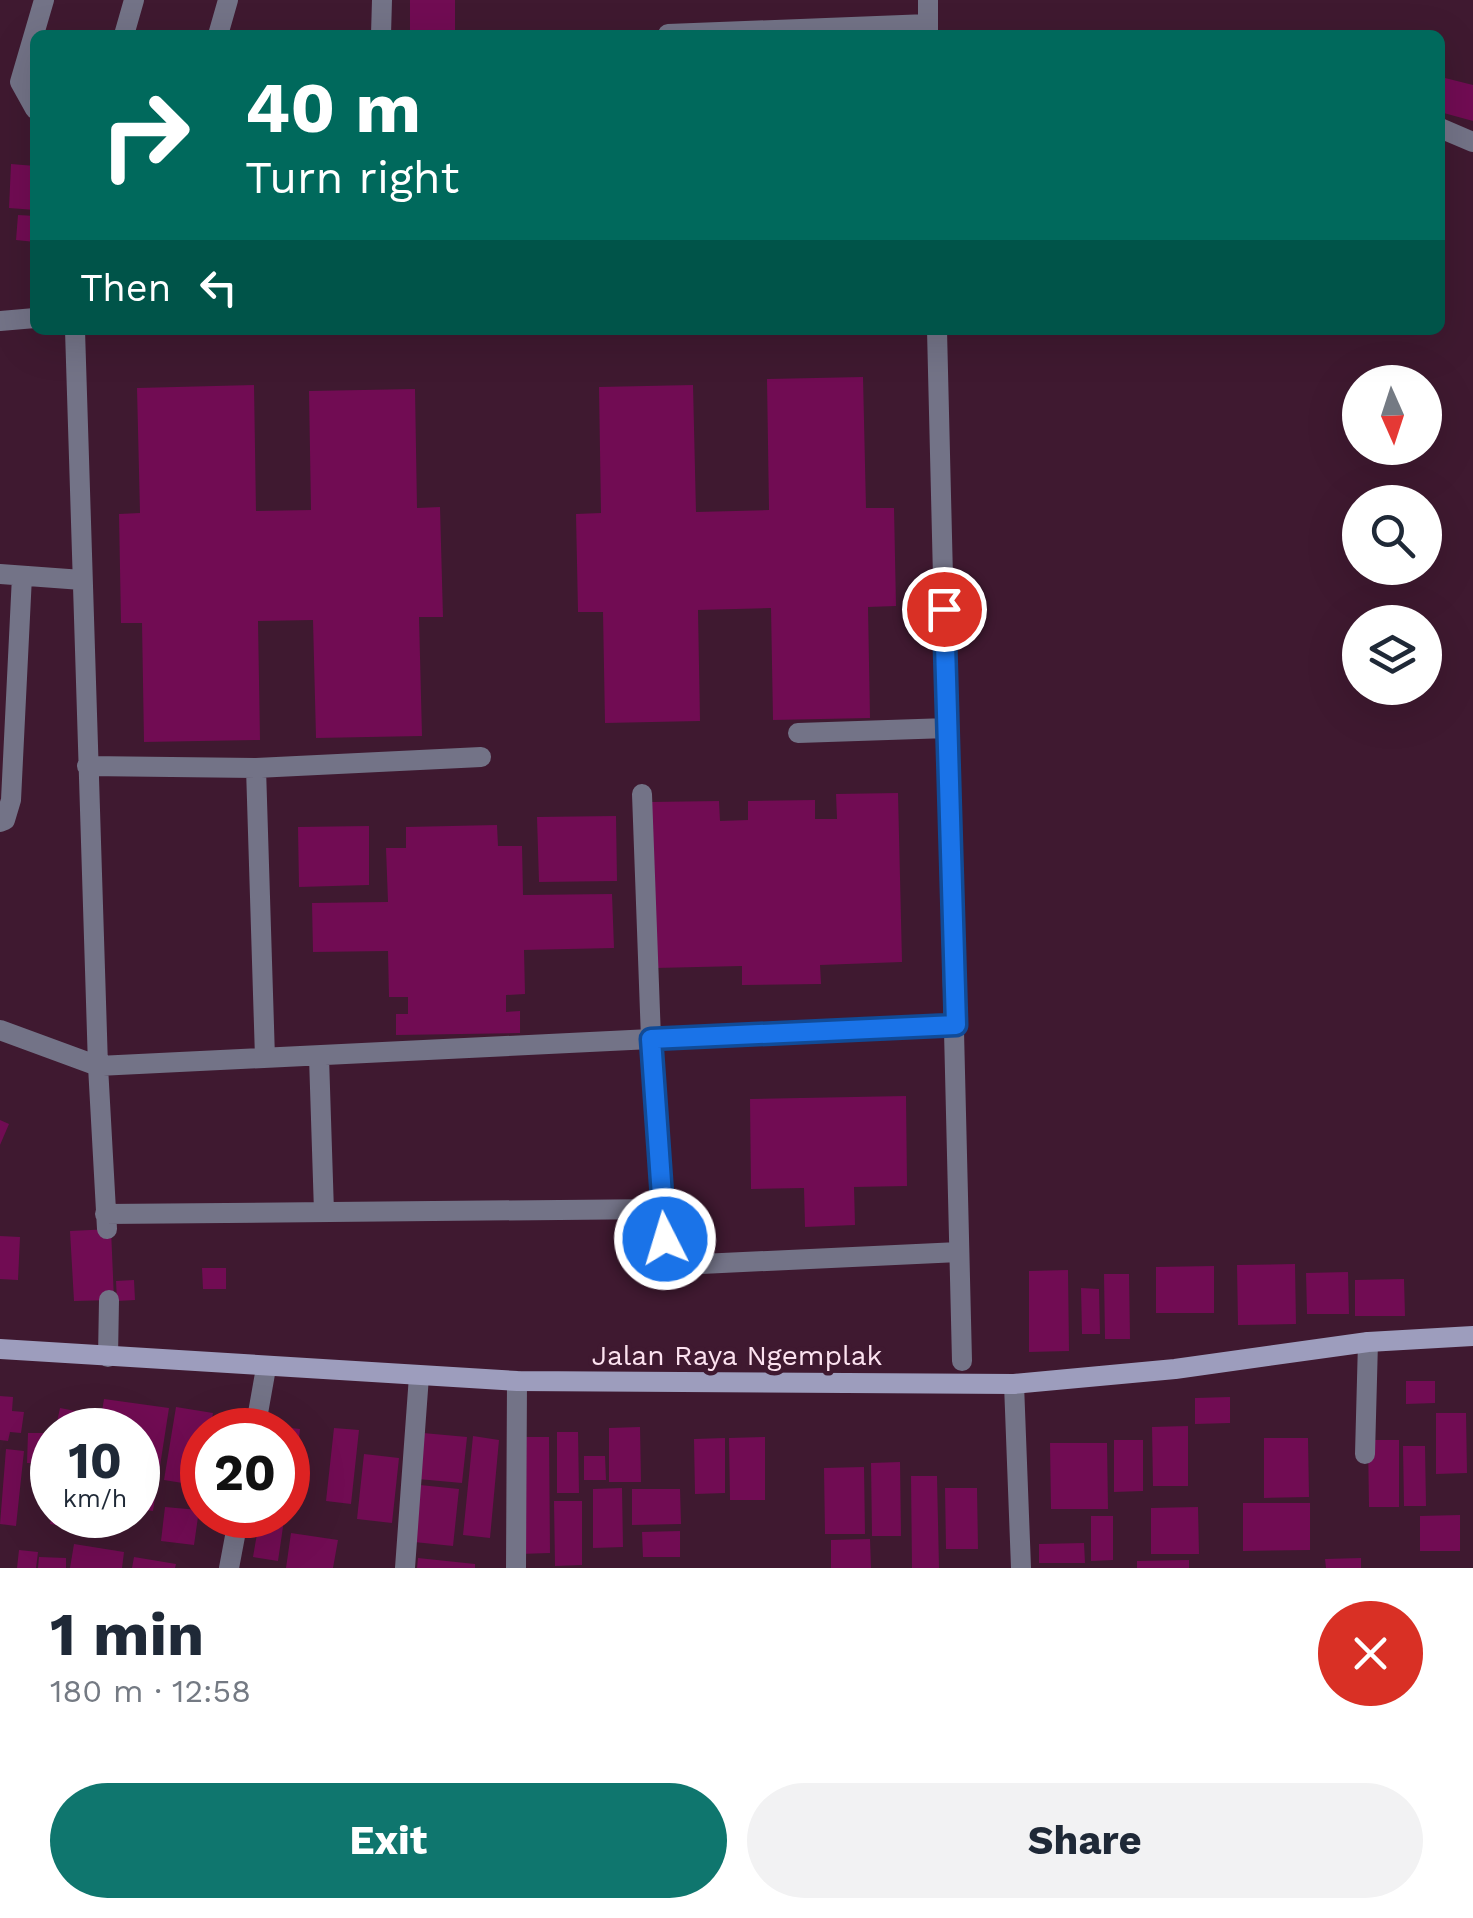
<!DOCTYPE html>
<meta charset="utf-8">
<style>
:root{--surface:#fff;--page:#f2f2f3;--text:#1f2937;--muted:#747a83;--accent:#0f766e}
body{margin:0;font-family:"Work Sans",sans-serif;background:var(--page);color:var(--text);height:100vh;display:flex;flex-direction:column;font-size:38px;white-space:nowrap}
*{box-sizing:border-box;margin:0}
p{font-size:32px;color:var(--muted)}
.icon{flex:none;width:55px;height:55px;fill:none;stroke:currentColor;stroke-width:2;stroke-linecap:round;stroke-linejoin:round}
.map{position:relative;height:1568px;overflow:hidden}
.drawer{display:flex;flex-direction:column;background:var(--surface);flex:1}
.drawer>*{flex:none}
.top-card{position:absolute;left:30px;top:30px;width:1415px;height:305px;border-radius:15px;box-shadow:0 10px 40px #0002;background:#00695c;color:#fff;overflow:hidden}
.needle{width:65px;rotate:177deg}
.fabs{position:absolute;left:1342px;top:365px;display:grid;gap:20px}
.fabs a{display:grid;place-items:center;width:100px;height:100px;border-radius:50%;background:var(--surface);box-shadow:0 10px 40px #0002;font-size:50px}
.speed{position:absolute;left:30px;top:1408px;display:flex;gap:20px;font-size:50px;font-weight:700;text-align:center}
.speed>*{display:grid;place-content:center;width:130px;height:130px;border-radius:50%;background:var(--surface);box-shadow:0 10px 40px #0002;line-height:1}
.speed small{font-size:25px;font-weight:400}
.speed .limit{border:15px solid #d22;background:#fff;color:#111}
.pin{position:absolute;display:grid;place-items:center;width:85px;height:85px;color:#fff;margin:-42px;border:5px solid #fff;border-radius:50%;box-shadow:0 2px 10px #0007}
.me{position:absolute;width:110px;margin:-55px;rotate:355deg;stroke-linejoin:round;filter:drop-shadow(0 0 8px #0008)}
.turn{display:flex;align-items:center;gap:35px;height:210px;padding:0 50px;font-size:45px}
.turn .icon{width:130px;height:130px;stroke-width:2.5}
.turn b{display:block;font-size:70px;line-height:85px}
.then{display:flex;align-items:center;height:95px;padding:0 50px;background:#0003;gap:20px;font-size:38px}
.round{display:grid;place-items:center;flex:none;width:105px;height:105px;border-radius:52px;background:var(--page)}
.head{display:flex;align-items:center;justify-content:space-between;height:170px;padding:0 50px}
h1{font-size:60px;font-weight:700;line-height:75px}
.button{display:flex;gap:20px;margin-top:auto;padding:20px 50px}
.button a{flex:1;height:115px;border-radius:60px;background:var(--accent);color:#fff;font-size:40px;font-weight:700;line-height:115px;text-align:center}
.button a+a{background:var(--page);color:var(--text)}
.map>svg:first-child{display:block}
.building{fill:#710c53}
.lines{fill:none;stroke-linecap:round;stroke-linejoin:round}
.lane{stroke:#737387;stroke-width:20}
.street{stroke:#737387;stroke-width:20}
.secondary{stroke:#9d9dbd;stroke-width:20}
.route-casing{stroke:#114b97;stroke-width:25}
.route{stroke:#1a73e8;stroke-width:18}
.labels{text-anchor:middle;stroke-width:9;stroke-linejoin:round;paint-order:stroke}
.street-label{font-size:28px;fill:#fce2ef;stroke:#3f1930}
</style>
<div class="map">
<svg width="1473" height="1568" viewBox="0 0 1473 1568">
<rect width="100%" height="100%" fill="#3f1930"/>
<!-- building -->
<path class="building" d="M410,0H455V35H410Z
M1445,78L1473,85V121L1440,112Z
M11,164L35,166V210L9,208Z
M18,215L35,216V242L16,240Z
M863,377L866,508H894L896,606L868,607L870,718L773,720L771,608L698,610L700,721L605,723L603,612H578L576,514L601,513L599,387L693,385L696,512L769,510L767,379Z
M254,385L256,511L311,510L309,391L415,389L417,508L440,507L443,617H419L422,736L316,738L313,620L258,621L260,740L144,742L142,623H121L119,514L140,513L137,388Z
M898,793L902,962L820,965L821,984L742,985V966L655,968L651,802L719,801L720,821L748,820V801L815,800V819H837L836,794Z
M616,816L617,881L539,882L537,817Z
M497,825L498,846H522L523,895L612,894L614,948L524,950L525,994L506,995V1012L520,1011V1033L396,1035V1014H408V997H389L388,951L313,952L312,903L388,902L386,848H406V827Z
M369,826V885L299,887L298,827Z
M906,1096L907,1186L854,1187L855,1225L805,1227L804,1188L751,1189L750,1099Z
M0,1120L9,1124L0,1145Z
M111,1229L114,1300L74,1301L70,1231Z
M0,1236L20,1237L18,1280L0,1279Z
M1295,1264L1296,1324L1238,1325L1237,1265Z
M1214,1266V1313H1156V1267Z
M202,1268H226V1289H203Z
M1068,1270L1069,1351L1029,1352V1271Z
M1348,1272L1349,1314H1307L1306,1273Z
M1104,1274H1129L1130,1339H1105Z
M1404,1279L1405,1316H1355V1280Z
M134,1280L135,1300L117,1301L116,1281Z
M1081,1288L1099,1289L1100,1334H1082Z
M1406,1381H1435V1403L1406,1404Z
M0,1396L13,1397L12,1411L24,1412L21,1433L10,1432L8,1441L0,1440Z
M1230,1397V1423L1195,1424V1398Z
M104,1399L169,1408L153,1511L138,1509V1430H99Z
M176,1407L213,1413L210,1430H202L201,1486L164,1480Z
M60,1408L96,1415L94,1429L57,1422Z
M1436,1413H1466L1467,1473L1436,1474Z
M273,1426L300,1429L293,1493H288V1430H272Z
M1188,1426V1486H1153L1152,1427Z
M640,1427L641,1482H609V1428Z
M334,1428L359,1430L351,1504L326,1501Z
M557,1432H578L579,1493H557Z
M28,1433H44V1440L52,1441V1464L27,1463Z
M423,1433L467,1437L462,1483L418,1479Z
M473,1436L499,1440L490,1538L463,1535Z
M518,1437H549L550,1553L519,1554Z
M765,1437V1500H730L729,1438Z
M725,1438V1493L695,1494L694,1439Z
M1264,1438H1308L1309,1497L1264,1498Z
M1114,1440H1143V1491L1114,1492Z
M1368,1440H1399V1507H1369Z
M1050,1443H1107L1108,1509H1051Z
M1403,1446H1425L1426,1506H1404Z
M6,1449L24,1451L16,1526L0,1524Z
M364,1454L399,1458L392,1523L357,1519Z
M584,1456H605L606,1480H584Z
M900,1462L901,1536H872L871,1463Z
M864,1467L865,1534H825L824,1468Z
M911,1476H937L939,1568H912Z
M420,1485L459,1489L453,1546L414,1542Z
M622,1488L623,1547L593,1548V1489Z
M945,1488H977L978,1549H946Z
M632,1489H680L681,1524L632,1525Z
M554,1501H582V1565L555,1566Z
M1243,1503H1310V1550L1243,1551Z
M165,1507L199,1510L194,1545L161,1541Z
M1198,1507L1199,1554H1151V1508Z
M52,1515H81L79,1529L50,1524Z
M1460,1515V1551H1420V1516Z
M260,1516L284,1520L278,1561L253,1557Z
M1091,1516H1113V1560L1091,1561Z
M680,1531V1557H643L642,1532Z
M291,1533L338,1540L333,1568H286Z
M870,1539L871,1568H831V1540Z
M1084,1543L1085,1563H1039V1544Z
M74,1544L124,1552L122,1568H70Z
M19,1550L38,1552L36,1568H17Z
M39,1557L66,1558V1568H38Z
M134,1557L176,1564L175,1568H132Z
M418,1558L475,1564V1568H417Z
M1361,1558V1568H1326L1325,1559Z
M1189,1560V1568H1137V1561Z"/>
<g class="lines">
<!-- lane -->
<path class="lane" d="M928,0V33
M668,34L928,24
M124,35L134,0
M218,35L228,0
M381,35L382,0
M35,109L20,82L44,0
M0,321L35,318
M75,330L98,1066L107,1229
M937,330L962,1361
M0,574L82,580
M798,733L948,728
M87,766L256,768L481,757
M256,768L265,1058
M0,822L5,820L11,800L22,576
M956,1025L651,1039L665,1239L679,1259L701,1264L959,1252
M0,1030L98,1066L651,1039L642,794
M319,1057L324,1212
M105,1214L662,1209
M108,1357L109,1300
M1365,1454L1368,1342"/>
<!-- street -->
<path class="street" d="M1440,128L1473,142
M1014,1384L1021,1568
M255,1430L266,1368
M229,1568L239,1515
M405,1568L419,1376
M516,1568L517,1381"/>
<!-- secondary -->
<path class="secondary" d="M0,1349L517,1381L1014,1384L1175,1369L1368,1342L1473,1336"/>
</g>
<g class="lines">
<!-- route casing -->
<g class="route-casing">
<path id="route" d="M665,1239L651,1039L956,1025L944,609"/>
</g>
<!-- route -->
<use href="#route" class="route"/>
</g>
<g class="labels">
<!-- street labels -->
<g class="street-label">
<text x="737" y="1365">Jalan Raya Ngemplak</text>
</g>
</g>
</svg>
<div class="fabs">
<a><svg class="needle" viewBox="-14 -14 28 28"><path d="M0-13l5 13h-10z" fill="#e53935"/><path d="M0 13l5-13h-10z" fill="#747a83"/></svg></a>
<a><svg class="icon" aria-label="search" viewBox="0 0 24 24"><circle cx="10" cy="10" r="6"/><path d="M15 15l6 6"/></svg></a>
<a><svg class="icon" aria-label="layers" viewBox="0 0 24 24"><path d="M12 4l9 5-9 5-9-5zM3 14l9 5 9-5"/></svg></a>
</div>
<div class="speed"><div>10<small>km/h</small></div><div class="limit">20</div></div>
<div class="pin" style="left:944px;top:609px;background:#d93025"><svg class="icon" aria-label="arrive" viewBox="0 0 24 24"><path d="M6 21V4h12l-3 4 3 4H6"/></svg></div>
<svg class="me" style="left:665px;top:1239px" viewBox="-20 -20 40 40"><circle r="17" fill="#1a73e8" stroke="#fff" stroke-width="3"/><path d="M0-11L8 9 0 5-8 9z" fill="#fff"/></svg>
<div class="top-card">
<div class="turn"><svg class="icon" aria-label="right" viewBox="0 0 24 24"><path d="M7 20v-9h11M14 6l5 5-5 5"/></svg><div><b>40 m</b>Turn right</div></div>
<div class="then">Then<svg class="icon" aria-label="left" viewBox="0 0 24 24"><path d="M17 20v-9H6M10 6l-5 5 5 5"/></svg></div>
</div>
</div>
<section class="drawer">
<div class="head"><div><h1>1 min</h1><p>180 m · 12:58</p></div><a class="round" style="background:#d93025;color:#fff"><svg class="icon" aria-label="close" viewBox="0 0 24 24"><path d="M6 6l12 12M18 6L6 18"/></svg></a></div>
<div class="button"><a>Exit</a><a>Share</a></div>
</section>
